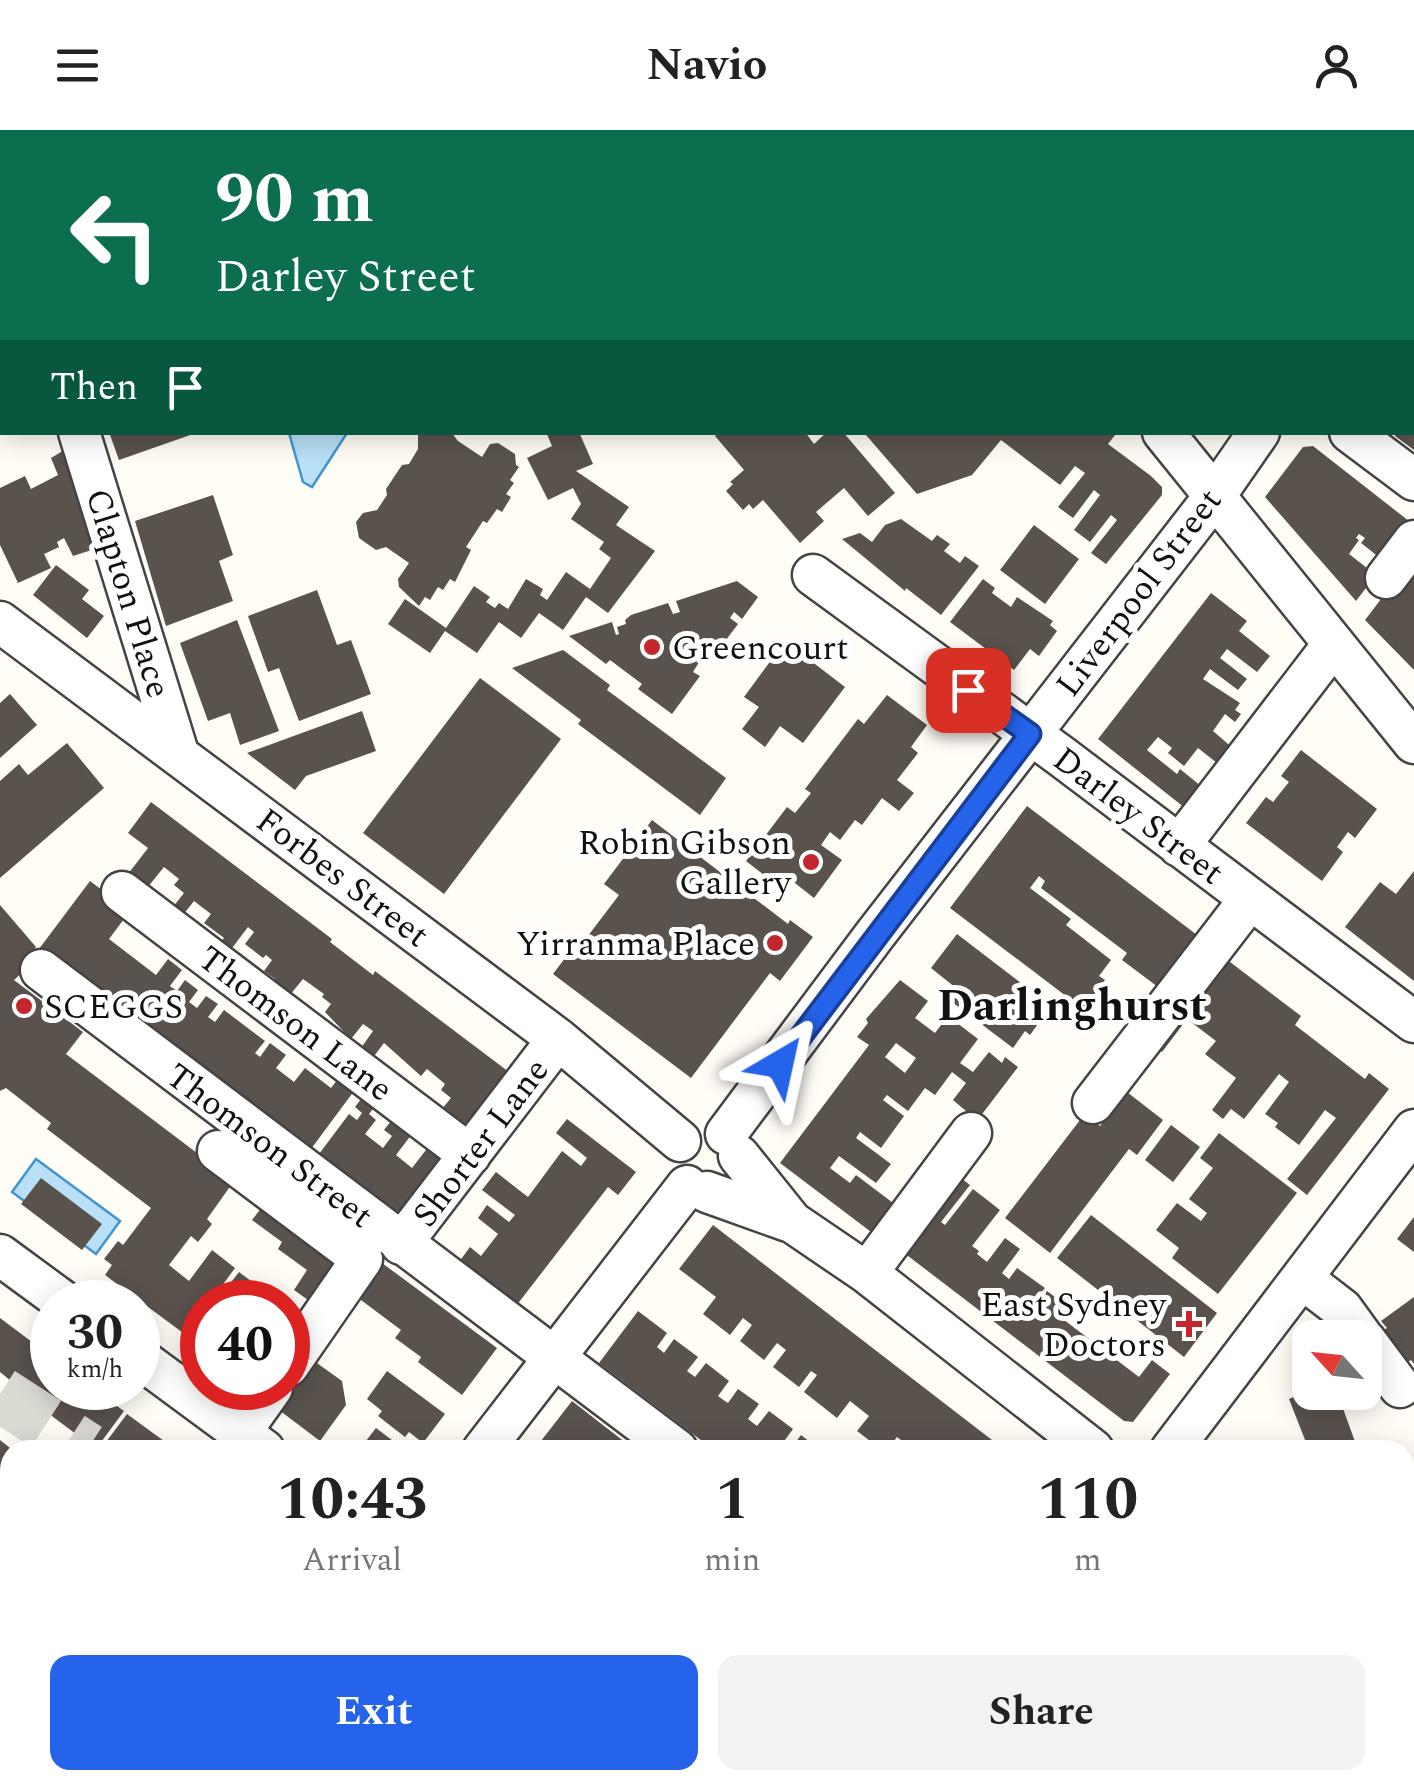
<!DOCTYPE html>
<style>
:root{--surface:#fff;--page:#f2f2f2;--text:#222;--muted:#767676;--accent:#2563eb}
body{margin:0;font-family:Spectral,serif;background:var(--page);color:var(--text);height:100vh;display:flex;flex-direction:column;font-size:38px;white-space:nowrap}
*{box-sizing:border-box;margin:0}
p{font-size:32px;color:var(--muted)}
.icon{flex:none;width:55px;height:55px;fill:none;stroke:currentColor;stroke-width:2;stroke-linecap:round;stroke-linejoin:round}
.map{position:relative;flex:1;overflow:hidden}
.sheet{position:absolute;left:0px;top:1310px;width:1415px;height:350px;display:flex;flex-direction:column;background:var(--surface);border-radius:30px 30px 0 0;box-shadow:0 5px 25px #0003}
.sheet>*{flex:none}
.guide{position:absolute;left:0px;top:0px;width:1415px;height:305px;box-shadow:0 5px 25px #0003;background:#0b6e4f;color:#fff;overflow:hidden}
.needle{width:65px;rotate:297deg}
.fabs{position:absolute;left:1292px;top:1190px;display:grid;gap:20px}
.fabs a{display:grid;place-items:center;width:90px;height:90px;border-radius:20px;background:var(--surface);box-shadow:0 5px 25px #0003;font-size:50px}
.speed{position:absolute;left:30px;top:1150px;display:flex;gap:20px;font-size:50px;font-weight:700;text-align:center}
.speed>*{display:grid;place-content:center;width:130px;height:130px;border-radius:50%;background:var(--surface);box-shadow:0 5px 25px #0003;line-height:1}
.speed small{font-size:25px;font-weight:400}
.speed .limit{border:15px solid #d22;background:#fff;color:#111}
.pin{position:absolute;display:grid;place-items:center;width:85px;height:85px;color:#fff;margin:-42px;border-radius:20px;box-shadow:0 5px 15px #0006}
.me{position:absolute;width:110px;margin:-55px;rotate:36deg;stroke-linejoin:round;filter:drop-shadow(0 0 8px #0008)}
.turn{display:flex;align-items:center;gap:35px;height:210px;padding:0 50px;font-size:45px}
.turn .icon{width:130px;height:130px;stroke-width:2.5}
.turn b{display:block;font-size:70px;line-height:85px}
.then{display:flex;align-items:center;height:95px;padding:0 50px;background:#0003;gap:20px;font-size:38px}
.eta{display:flex;justify-content:space-evenly;align-items:center;height:170px;text-align:center}
.eta b{font-size:60px;font-weight:700;line-height:70px}
.cta{display:flex;gap:20px;margin-top:auto;padding:20px 50px}
.cta a{flex:1;height:115px;border-radius:20px;background:var(--accent);color:#fff;font-size:40px;font-weight:700;line-height:115px;text-align:center}
.cta a+a{background:var(--page);color:var(--text)}
header{display:flex;justify-content:space-between;align-items:center;height:130px;padding:0 50px;background:var(--surface);font-size:45px;font-weight:700}
.map>svg:first-child{display:block}
.water{fill:#b9e0f7;stroke:#3f96cf;stroke-width:2.5}
.building{fill:#5a524d;fill-rule:evenodd}
.lines{fill:none;stroke-linecap:round;stroke-linejoin:round}
.highway-tunnel{stroke:#dbdad3;stroke-width:55;stroke-dasharray:55 28;stroke-linecap:butt}
.minor-casing{stroke:#444;stroke-width:45}
.minor{stroke:#fff;stroke-width:40}
.route-casing{stroke:#184099;stroke-width:25}
.route{stroke:#2563eb;stroke-width:18}
.poi-dot{fill:#c4262e;stroke:#fff;stroke-width:4}
.labels{text-anchor:middle;stroke-width:10;stroke-linejoin:round;paint-order:stroke}
.street-label{font-size:35px;fill:#111;stroke:#fff}
.poi-label{font-size:35px;fill:#111;stroke:#fff;text-anchor:end}
.district-label{font-size:45px;font-weight:bold;fill:#111;stroke:#fff}
</style>
<header><svg class="icon" aria-label="menu" viewBox="0 0 24 24"><path d="M4 6h16M4 12h16M4 18h16"/></svg>Navio<svg class="icon" aria-label="person" viewBox="0 0 24 24"><circle cx="12" cy="8" r="4"/><path d="M4 21q1-7 8-7t8 7"/></svg></header>
<div class="map">
<svg width="1414" height="1660" viewBox="0 0 1414 1660">
<rect width="100%" height="100%" fill="#fffdf5"/>
<!-- water -->
<path class="water" d="M289,303H347L312,357L303,352Z
M36,1029L120,1091L96,1124L12,1062Z"/>
<!-- building -->
<path class="building" d="M109,302H196V303L119,330Z
M418,302H451L458,311L482,327L490,314L498,313L515,324L516,335L519,337L510,350L514,353L506,364L511,367L502,382L497,379L487,393L483,391L466,417L471,420L455,452L450,449L443,460L438,457L430,470L425,467L419,476L399,457L398,449L409,433L386,417L376,420L359,408L356,392L363,383L377,380L387,365L386,359L402,335L409,334L418,319Z
M546,302H579L593,334L576,341L629,377L616,395L655,421L608,483L586,467L563,500L539,483L521,508L499,492L477,523L445,501L430,523L388,494L405,469L446,498L474,456L490,467L486,472L495,478L499,473L508,479L526,449L543,459L540,465L547,470L566,442L590,459L611,428L599,419L604,412L571,389L581,374L573,358L548,370L527,328L552,316Z
M719,302H805L814,314L827,302H843L895,363L868,386L844,358L816,382L824,391L800,413L763,370L753,379L749,374L743,380L726,361L733,354L730,352L744,340L715,306Z
M869,302H1111L1115,305L1108,314L1151,346L1162,357V365L1106,434L1091,423L1117,390L1111,385L1090,412L1074,400L1100,365L1094,360L1073,388L1058,377L1085,343L1075,336L1060,355L1001,310L972,345L917,364L866,305Z
M1397,302H1414V320L1395,306Z
M1313,316L1414,395L1385,432L1361,413L1365,408L1359,404L1356,408L1359,410L1349,424L1376,445L1356,471L1265,367L1303,317Z
M66,319L101,417L73,426L64,408L57,412L59,417L44,424L51,438L18,453L0,415V358L25,346L31,359L58,345L51,328Z
M213,365L233,425L219,431L233,471L166,496L135,391Z
M901,389L932,411L937,405L950,414L944,421L960,433L965,426L979,436L941,485L906,458L905,461L842,409L860,403L872,412L885,395Z
M1034,395L1079,429L1045,474L1000,440Z
M1414,426V540L1365,490Z
M56,435L89,460L82,469L104,486L87,508L33,465Z
M983,449L995,458L992,463L1011,477L1017,467L1053,491L1050,495L1057,501L1039,526L1030,519L1014,540L950,492Z
M737,451L758,467L742,489L734,482L730,488L738,494L708,534L701,529L693,542L700,546L672,584L638,559L642,554L610,530L606,534L569,506L612,492L616,505L619,504L617,497L626,494L625,490L631,485L668,473L673,484L680,482L676,471Z
M317,460L337,515L351,510L371,564L299,591L279,538L268,542L248,486Z
M1211,463L1247,491L1239,501L1270,526L1257,542L1227,519L1220,528L1247,549L1238,560L1210,539L1203,549L1240,573L1235,580L1241,584L1235,592L1225,584L1213,601L1235,620L1222,637L1198,618L1184,636L1168,623L1172,618L1158,607L1147,620L1177,644L1180,639L1207,661L1190,682L1098,609Z
M237,490L279,601L240,615L230,583L208,591L180,513Z
M785,511L845,557L803,613L780,596L765,617L742,599L759,577L744,567Z
M563,520L610,555L607,560L726,648L700,685L578,594L581,590L512,538Z
M480,548L561,609L444,764L363,703Z
M10,564L37,595L0,628V573Z
M887,565L927,595L911,617L918,623L897,650L914,663L899,681L882,668L862,695L855,690L840,710L830,702L821,715L842,730L814,768L786,746L778,756L746,731L787,677L795,683L811,663L805,659L858,589L864,594Z
M362,581L376,621L306,646L295,660L247,623Z
M67,613L104,658L0,748V651L19,634L28,645Z
M1301,620L1377,679L1355,708L1348,702L1337,717L1343,722L1322,751L1246,693L1266,667L1273,672L1289,652L1281,646Z
M151,672L332,809L330,812L373,845L375,841L513,945L470,1002L436,986L451,968L441,960L445,954L427,939L421,946L384,913L368,934L356,925L373,901L363,894L351,909L325,882L331,874L322,867L324,864L303,849L285,871L268,858L275,849L264,841L272,830L266,825L263,828L245,814L254,802L248,797L226,826L216,818L224,808L204,793L211,784L194,771L179,790L169,782L184,763L174,755L179,749L164,737L143,763L125,748L148,718L128,703Z
M1027,676L1201,808L1162,860L1122,830L1127,823L1041,758L1045,751L1039,746L1030,758L1071,789L1066,795L1111,830L1099,846L1105,850L1083,879L950,778Z
M652,690L788,794L790,790L813,807L780,851L770,843L691,948L553,844L571,820L575,823L619,765L604,754Z
M1414,741V851L1345,797L1380,752L1396,764Z
M90,751L130,781L109,809L156,845L168,829L182,840L170,856L177,861L185,850L198,860L189,872L197,878L206,866L218,874L208,887L215,892L224,880L265,911L255,923L260,927L270,913L286,925L276,938L294,952L305,938L331,958L344,941L360,953L308,1023L39,819Z
M0,775L36,817L22,833L27,838L14,850L83,902L66,924L234,1051L207,1089L212,1094L198,1112L191,1106L169,1135L189,1151L212,1120L235,1138L210,1172H202V1217L105,1145L112,1135L104,1129L118,1111L123,1115L151,1078L47,999L51,993L6,958L0,961Z
M957,804L1051,876L1030,905L1025,901L1013,918L948,869L956,858L931,838Z
M1217,822L1301,886L1295,895L1365,949L1369,943L1389,959L1307,1065L1287,1049L1336,988L1325,980L1299,1015L1275,997L1278,993L1265,984L1289,952L1279,944L1244,989L1231,979L1223,989L1212,980L1236,948L1205,924L1216,911L1187,889L1162,922L1149,912Z
M900,850L928,871L915,888L935,903L948,886L978,909L960,933L973,942L989,922L1002,933L1005,927L1018,937L973,996L961,987L966,981L953,970L966,953L952,942L935,965L925,958L908,981L887,965L883,970L904,986L881,1018L860,1002L856,1008L891,1034L876,1053L839,1026L830,1038L850,1053L856,1045L905,1082L883,1111L780,1033L869,915L857,907L868,893L866,889ZM896,913L916,928L905,943L885,927Z
M368,960L380,970L369,984L376,990L365,1004L383,1018L392,1006L384,1000L399,981L418,996L396,1025L412,1038L429,1016L452,1034L404,1096L316,1028L349,984L357,990L362,983L355,977Z
M1127,962L1163,990L1137,1025L1129,1019L1050,1123L1005,1088L1080,990L1090,989L1100,996Z
M567,989L636,1042L618,1065L608,1057L516,1176L459,1132L470,1117L481,1126L498,1104L478,1088L487,1075L509,1092L515,1085L482,1060L496,1042L528,1067L562,1021L581,1036L587,1028L556,1003Z
M1171,995L1200,1017L1173,1052L1145,1030Z
M1219,1003L1297,1063L1218,1164L1172,1128L1179,1118L1156,1100L1177,1073L1201,1091L1207,1083L1189,1069L1213,1038L1200,1028Z
M953,1042L970,1055L941,1092L945,1095L973,1059L1000,1080L972,1116L979,1121L977,1124L987,1132L1005,1108L1020,1119L1002,1143L1009,1149L1017,1138L1045,1158L1037,1168L1040,1171L1047,1161L1063,1173L1055,1183L1139,1247L1152,1230L1170,1244L1133,1292L1124,1291L895,1116Z
M41,1048L102,1094L82,1120L21,1074Z
M265,1073L345,1132L315,1175L294,1160L307,1140L278,1119L282,1112L252,1090Z
M1091,1085L1217,1183L1184,1227L1057,1128Z
M1414,1087V1122L1397,1109Z
M713,1095L1005,1320H900L905,1313L897,1307L887,1320H882L857,1301L869,1286L850,1271L837,1288L804,1262L817,1245L811,1241L799,1257L773,1237L786,1220L777,1213L764,1230L740,1211L752,1195L743,1188L730,1205L703,1184L716,1167L679,1139Z
M382,1133L497,1218L462,1265L418,1232L421,1227L395,1208L401,1200L357,1167Z
M239,1142L267,1163L260,1172H216Z
M1414,1167V1234L1411,1230L1405,1234L1382,1201L1387,1198L1381,1191Z
M638,1181L667,1203L657,1217L664,1223L674,1209L698,1227L687,1241L695,1247L706,1233L729,1251L718,1266L722,1269L728,1273L738,1259L759,1274L748,1289L757,1296L769,1281L793,1299L782,1314L785,1316L790,1320L801,1305L820,1320H714L599,1233Z
M0,1188L52,1227V1258H92L124,1281L96,1319L9,1254L11,1251L0,1242Z
M307,1226L342,1251L346,1275L320,1311L271,1274Z
M387,1241L445,1284L423,1313L409,1302L405,1307L378,1286L382,1281L367,1269Z
M1310,1260L1337,1262L1358,1320H1309L1289,1269Z
M572,1271L635,1320H534Z
M127,1284L164,1311L158,1320H108L103,1316Z
M376,1298L405,1320H359Z
M0,1310L10,1318V1371L0,1363Z
M1414,1390V1433L1405,1428V1410Z
M0,1404L10,1412V1456L0,1448Z
M0,1523L10,1530V1553L0,1566Z
M109,1650H178L170,1660H110L114,1654Z
M289,1650H444L441,1660H281Z
M486,1650H606L619,1660H478Z
M786,1650H840L841,1652L823,1655L786,1653Z
M1039,1650H1107L1099,1660H1031Z
M1349,1650H1380L1383,1660H1352Z"/>
<g class="lines">
<!-- highway-tunnel -->
<path class="highway-tunnel" d="M0,1264L87,1320
M0,1344L10,1350
M471,1650L487,1660
M519,1650L535,1660
M613,1650L629,1660"/>
<!-- minor casing -->
<g class="minor-casing">
<path id="minor" d="M582,0L584,2
M1204,0L1207,2
M912,2L915,0
M0,47L2,55
M1412,103L1414,101
M79,302L178,623
M1163,302L1414,613
M1350,302L1414,350
M813,445L1061,626L1414,892
M1386,448L1414,411
M0,492L558,909L680,1011
M1179,716L1333,515
M122,762L470,1025
M41,840L677,1320
M1093,973L1250,769
M726,1004L874,806L1214,367L1259,302
M218,1021L362,1129L288,1236
M739,1026L792,1092L867,1143L1093,1320
M707,1062L788,1091
M401,1114L558,909
M0,1125L64,1172
M867,1143L971,1003
M1303,1149L1342,1179L1363,1208
M1365,1210L1400,1257
M138,1227L264,1320
M240,1303L272,1258
M483,1320L687,1056
M1171,1320L1414,1000
M0,1379L10,1387
M0,1644L10,1630
M35,1650L48,1660
M707,1650L720,1660
M1293,1650L1297,1660
M222,1660L229,1650
M450,1660L455,1653
M909,1660L917,1650"/>
</g>
<!-- minor -->
<use href="#minor" class="minor"/>
</g>
<g class="lines">
<!-- route casing -->
<g class="route-casing">
<path id="route" d="M780,934L1030,604L968,560"/>
</g>
<!-- route -->
<use href="#route" class="route"/>
</g>
<!-- markers -->
<g class="poi-dot">
<circle cx="652" cy="517" r="10"/>
<circle cx="811" cy="732" r="10"/>
<circle cx="775" cy="813" r="10"/>
<circle cx="24" cy="876" r="10"/>
<path d="M1184 1179h10v10h10v10h-10v10h-10v-10h-10v-10h10z"/>
</g>
<g class="labels">
<!-- street labels -->
<g class="street-label">
<text transform="translate(1138 462) rotate(-53)" y="12">Liverpool Street</text>
<text transform="translate(129 463) rotate(73)" y="12">Clapton Place</text>
<text transform="translate(1139 685) rotate(37)" y="12">Darley Street</text>
<text transform="translate(343 747) rotate(37)" y="12">Forbes Street</text>
<text transform="translate(296 893) rotate(37)" y="12">Thomson Lane</text>
<text transform="translate(480 1012) rotate(-53)" y="12">Shorter Lane</text>
<text transform="translate(270 1015) rotate(37)" y="12">Thomson Street</text>
</g>
<!-- poi labels -->
<g class="poi-label">
<text x="672" y="529" text-anchor="start">Greencourt</text>
<text x="791" y="724">Robin Gibson<tspan x="791" dy="40">Gallery</tspan></text>
<text x="755" y="825">Yirranma Place</text>
<text x="44" y="888" text-anchor="start">SCEGGS</text>
<text x="1166" y="1186">East Sydney<tspan x="1166" dy="40">Doctors</tspan></text>
</g>
<!-- district labels -->
<g class="district-label">
<text x="1072" y="890">Darlinghurst</text>
</g>
</g>
</svg>
<div class="fabs">
<a><svg class="needle" viewBox="-14 -14 28 28"><path d="M0-13l5 13h-10z" fill="#e53935"/><path d="M0 13l5-13h-10z" fill="#767676"/></svg></a>
</div>
<div class="speed"><div>30<small>km/h</small></div><div class="limit">40</div></div>
<div class="pin" style="left:968px;top:560px;background:#d93025"><svg class="icon" aria-label="arrive" viewBox="0 0 24 24"><path d="M6 21V4h12l-3 4 3 4H6"/></svg></div>
<svg class="me" style="left:780px;top:934px" viewBox="-20 -20 40 40"><path d="M0-17L14 15 0 8-14 15z" fill="#2563eb" stroke="#fff" stroke-width="4"/></svg>
<div class="guide">
<div class="turn"><svg class="icon" aria-label="left" viewBox="0 0 24 24"><path d="M17 20v-9H6M10 6l-5 5 5 5"/></svg><div><b>90 m</b>Darley Street</div></div>
<div class="then">Then<svg class="icon" aria-label="arrive" viewBox="0 0 24 24"><path d="M6 21V4h12l-3 4 3 4H6"/></svg></div>
</div>
<section class="sheet">
<div class="eta">
<div><b>10:43</b><p>Arrival</p></div>
<div><b>1</b><p>min</p></div>
<div><b>110</b><p>m</p></div>
</div>
<div class="cta"><a>Exit</a><a>Share</a></div>
</section>
</div>
